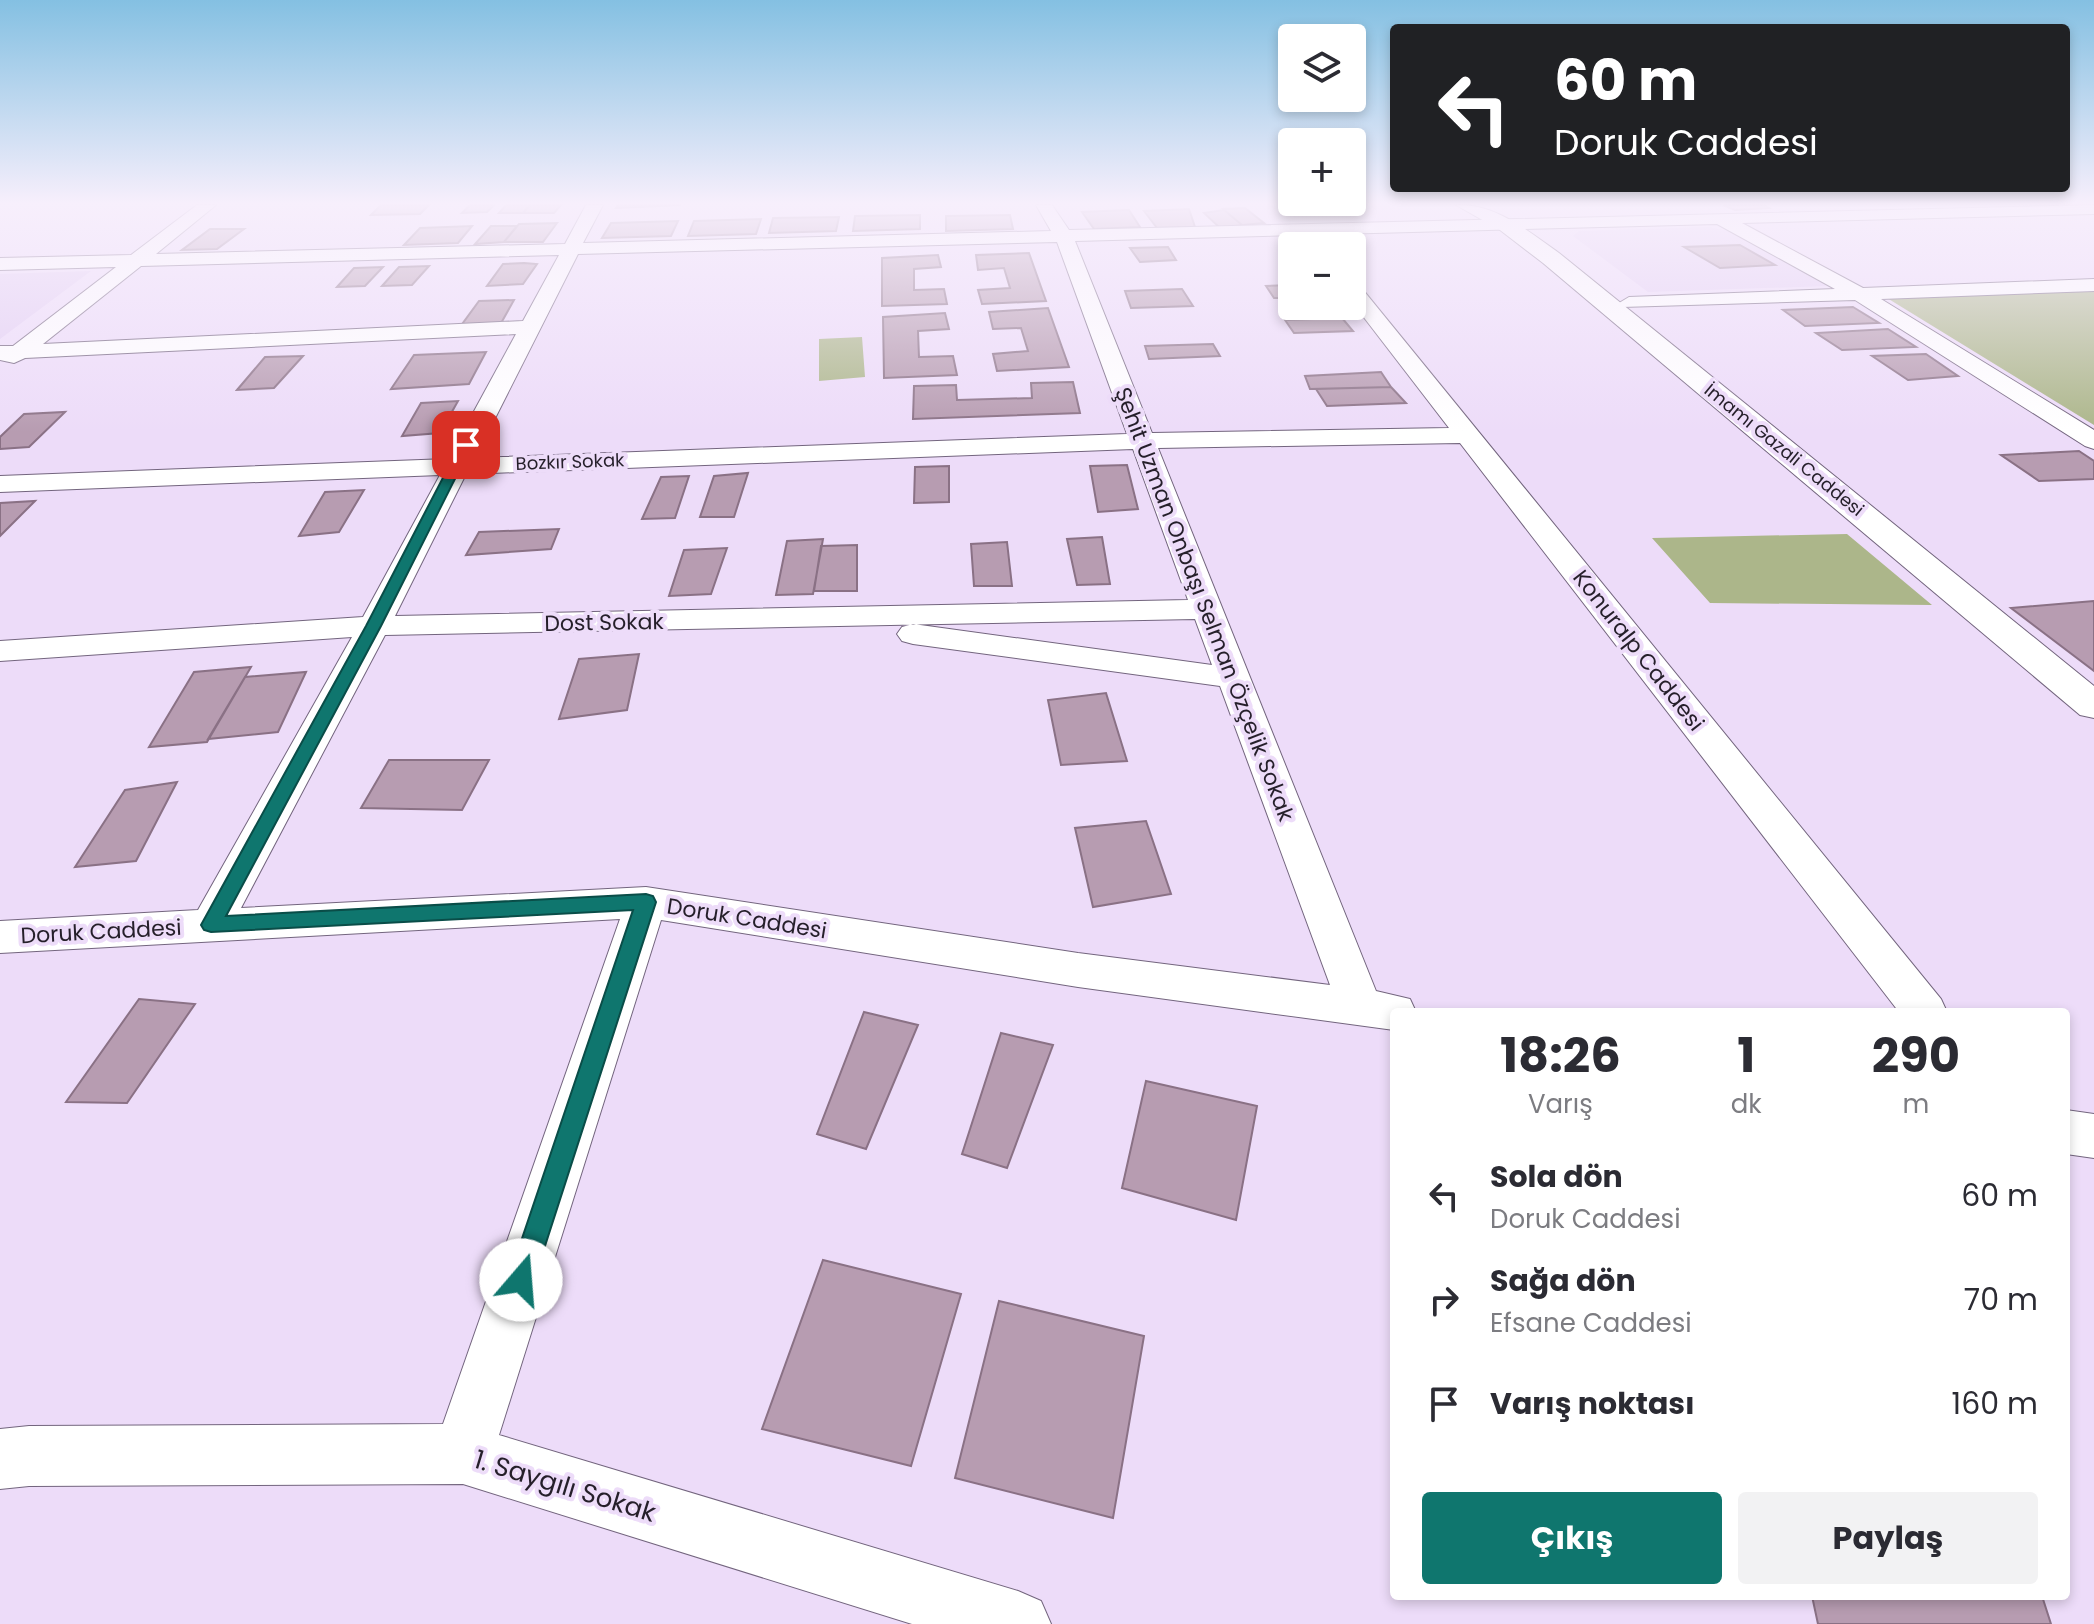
<!DOCTYPE html>
<html lang="tr">
<meta charset="utf-8">
<style>
:root{--surface:#fff;--page:#f2f2f3;--text:#2b2b33;--muted:#7c7c81;--accent:#0f766e}
body{margin:0;font-family:Poppins,sans-serif;background:var(--page);color:var(--text);height:100vh;display:flex;flex-direction:column;font-size:30px;white-space:nowrap}
*{box-sizing:border-box;margin:0}
p{font-size:26px;color:var(--muted)}
.icon{flex:none;width:44px;height:44px;fill:none;stroke:currentColor;stroke-width:2;stroke-linecap:round;stroke-linejoin:round}
.map{position:relative;flex:1;overflow:hidden}
.panel{position:absolute;left:1390px;top:1008px;width:680px;height:592px;display:flex;flex-direction:column;background:var(--surface);border-radius:8px;box-shadow:0 4px 12px #0003}
.panel>*{flex:none}
.banner{position:absolute;left:1390px;top:24px;width:680px;height:168px;border-radius:8px;box-shadow:0 4px 12px #0003;background:#202124;color:#fff;overflow:hidden}
.tools{position:absolute;left:1278px;top:24px;display:grid;gap:16px}
.tools a{display:grid;place-items:center;width:88px;height:88px;border-radius:8px;background:var(--surface);box-shadow:0 4px 12px #0003;font-size:40px}
.pin{position:absolute;display:grid;place-items:center;width:68px;height:68px;color:#fff;margin:-34px;border-radius:16px;box-shadow:0 4px 12px #0006}
.me{position:absolute;width:88px;margin:-44px;rotate:18deg;stroke-linejoin:round;filter:drop-shadow(0 0 6px #0008)}
.turn{display:flex;align-items:center;gap:28px;height:168px;padding:0 32px;font-size:36px}
.turn .icon{width:104px;height:104px;stroke-width:2.5}
.turn b{display:block;font-size:56px;line-height:68px}
.eta{display:flex;justify-content:space-evenly;align-items:center;height:136px;text-align:center}
.eta b{font-size:48px;font-weight:700;line-height:56px}
.action{display:flex;gap:16px;margin-top:auto;padding:16px 32px}
.action a{flex:1;height:92px;border-radius:8px;background:var(--accent);color:#fff;font-size:32px;font-weight:700;line-height:92px;text-align:center}
.action a+a{background:var(--page);color:var(--text)}
ul{padding:0;list-style:none}
li{display:flex;align-items:center;gap:24px;height:104px;padding:0 32px}
li div{flex:1}
li b{display:block;font-size:30px}
li em{font-style:normal}
.map>svg:first-child{display:block}
.built{fill:#e3cff3}
.green{fill:#acb68a}
.building{fill:#b79cb1;stroke:#8a7185;stroke-width:2}
.lines{fill:none;stroke-linecap:round;stroke-linejoin:round}
.minor-casing{stroke:#73657e;stroke-width:2}
.secondary-casing{stroke:#73657e;stroke-width:2}
.minor{fill:#fff;fill-rule:evenodd}
.secondary{fill:#fff;fill-rule:evenodd}
.route{fill:#0f766e;stroke:#0a4d48;stroke-width:2}
.labels{text-anchor:middle;stroke-width:8;stroke-linejoin:round;paint-order:stroke}
.far-street-label{font-size:18px;fill:#251f2a;stroke:#eddcf9}
.street-label{font-size:22px;fill:#251f2a;stroke:#eddcf9}
.near-street-label{font-size:26px;fill:#251f2a;stroke:#eddcf9}
</style>
<div class="map">
<svg width="2094" height="1624" viewBox="0 0 2094 1624">
<rect width="100%" height="100%" fill="#eddcf9"/>
<!-- built -->
<path class="built" d="M1708,227L1735,232L1827,286L1648,292L1573,236L1579,231Z
M91,271L0,339V274Z"/>
<!-- green -->
<path class="green" d="M2094,290V425L1887,298Z
M862,337L865,377L819,381V339Z
M1847,534L1932,605L1710,603L1652,538Z"/>
<!-- building -->
<path class="building" d="M381,205H429L420,214L371,215Z
M470,205H494L487,212L462,213Z
M506,205H530L523,213H499Z
M530,205H561L554,213H523Z
M618,205H681L616,208Z
M1723,205H1764L1769,208L1735,210Z
M1245,208L1264,223L1242,225L1223,209Z
M1189,209L1195,227L1157,228L1144,211Z
M1129,210L1140,227L1094,229L1082,212Z
M1224,210L1242,225L1220,228L1204,213Z
M920,215V229L853,231L855,216Z
M1010,215L1013,229L946,231V216Z
M839,217L836,231L769,233L773,218Z
M761,219L756,234L688,236L694,221Z
M678,221L671,236L602,238L611,223Z
M557,223L543,242H504L519,224Z
M472,226L458,243L404,245L420,228Z
M491,226H517L504,242L475,244Z
M210,229H244L217,249L182,250Z
M1740,245L1775,265L1720,268L1684,247Z
M1168,247L1176,260L1140,262L1130,248Z
M1029,253L1046,301L982,304L978,290L1010,288L1004,268L978,270L976,255Z
M938,255L941,267L914,269V290L944,289L947,304L882,306V258Z
M524,263L537,264L523,284L487,286L503,264Z
M429,266L412,285L382,286L399,267Z
M383,267L365,286L337,287L354,268Z
M1292,285V298H1274L1266,286Z
M1182,289L1193,306L1131,308L1125,291Z
M514,300L500,325L460,327L479,301Z
M1853,307L1879,323L1805,326L1783,310Z
M1048,308L1069,367L997,371L993,354L1028,351L1021,328L993,329L989,312Z
M945,313L949,329L918,331L919,357L953,356L957,375L884,378L883,317Z
M1342,318L1353,331L1294,333L1285,320Z
M1888,329L1916,347L1842,350L1816,333Z
M1213,344L1220,356L1149,359L1145,346Z
M486,352L469,384L391,389L414,355Z
M1926,354L1958,376L1908,380L1872,356Z
M303,356L274,388L237,390L265,357Z
M1381,372L1391,387L1310,389L1305,376Z
M1073,382L1080,413L913,419L914,386L956,385L957,400L1032,398L1031,383Z
M1391,387L1406,403L1327,406L1316,389Z
M458,401L440,433L402,436L421,403Z
M65,412L29,447L0,449V437L24,414Z
M2079,451L2094,461V479L2039,481L2001,455Z
M1127,465L1138,509L1098,512L1090,466Z
M949,466V502L914,503L915,467Z
M748,473L734,517H700L714,476Z
M689,476L675,518L642,519L661,477Z
M364,490L339,532L299,536L325,492Z
M35,501L0,536V503Z
M559,529L551,549L466,555L479,532Z
M1102,537L1110,584L1077,585L1067,539Z
M823,539L813,594L776,595L787,541Z
M1007,542L1012,586H974L971,544Z
M857,545V591H814L821,546Z
M727,548L711,594L669,596L684,550Z
M2094,601V671L2011,608Z
M639,654L627,710L559,719L579,659Z
M251,667L207,742L149,747L194,672Z
M306,672L278,732L208,739L245,677Z
M1106,693L1127,761L1061,765L1048,700Z
M389,760H489L462,810L361,808Z
M177,782L136,861L75,867L125,790Z
M1146,821L1171,894L1093,907L1075,828Z
M139,999L195,1004L127,1103L66,1102Z
M864,1012L918,1025L866,1149L817,1134Z
M1001,1033L1053,1045L1007,1168L962,1154Z
M1146,1081L1257,1106L1236,1220L1122,1188Z
M823,1260L961,1294L911,1466L762,1429Z
M999,1301L1144,1336L1113,1518L955,1478Z
M1812,1596H2042L2051,1624H1818Z"/>
<g class="lines">
<!-- minor casing -->
<g class="minor-casing">
<path id="minor" d="M197,205H216L156,254L565,244L586,205H603L583,243L1051,231L1036,205H1052L1069,230L2094,205V214L1742,223L1863,288L2094,279V291L1881,299L2094,430V449L2085,446L1855,300L1622,307L1619,303L1629,297L1835,289L1717,224L1075,241L1152,433L1449,428L1352,302V283L1359,285L1941,999L1947,1012H1899L1460,443L1158,448L1376,991L1410,999L1416,1012H1394V1030L1078,987L661,920L499,1435L1018,1591L1041,1601L1051,1624H912L463,1484L29,1486L0,1489V1429L29,1426L443,1424L620,919L0,953V921L198,910L352,637L0,661V641L363,617L440,475L0,492V476L448,459L516,334L25,358L14,363L0,360V346H13L116,267L0,270V258L131,255ZM1057,242L1127,434L475,458L578,254ZM559,255L523,321L43,344L141,266ZM1133,449L1188,600L395,616L466,474ZM1195,619L1212,665L913,624L902,627L897,634L902,641L913,644L1220,686L1330,985L1078,953L646,887L241,908L385,635Z
M2066,1110L2094,1114V1158L2066,1154Z"/>
</g>
<!-- secondary casing -->
<g class="secondary-casing">
<path id="secondary" d="M1456,205C1496,203 1527,231 1559,253L2094,686V718L2080,715L1543,263L1500,230Z"/>
</g>
<!-- minor -->
<use href="#minor" class="minor"/>
<!-- secondary -->
<use href="#secondary" class="secondary"/>
</g>
<!-- sky -->
<linearGradient id="sky" x2="0" y2="1"><stop stop-color="#84c0e2"/><stop offset="0.47" stop-color="#f7effc"/><stop offset="1" stop-color="#f7effc" stop-opacity="0"/></linearGradient>
<rect width="2094" height="432" fill="url(#sky)"/>
<!-- route -->
<path class="route" d="M466,442L472,445L381,626L226,916L646,894L653,896L656,902L534,1280L530,1289L521,1292L511,1289L508,1280L633,910L211,932L204,930L201,925L366,626L460,445Z"/>
<g class="labels">
<!-- far-street labels -->
<g class="far-street-label">
<text transform="translate(1784 450) rotate(39)" y="6">İmamı Gazali Caddesi</text>
<text transform="translate(570 462) rotate(-2)" y="6">Bozkır Sokak</text>
</g>
<!-- street labels -->
<g class="street-label">
<text transform="translate(1205 604) rotate(69)" y="8">Şehit Uzman Onbaşı Selman Özçelik Sokak</text>
<text transform="translate(604 622) rotate(-1)" y="8">Dost Sokak</text>
<text transform="translate(1639 650) rotate(52)" y="8">Konuralp Caddesi</text>
<text transform="translate(747 918) rotate(9)" y="8">Doruk Caddesi</text>
<text transform="translate(101 931) rotate(-3)" y="8">Doruk Caddesi</text>
</g>
<!-- near-street labels -->
<g class="near-street-label">
<text transform="translate(565 1486) rotate(17)" y="9">1. Saygılı Sokak</text>
</g>
</g>
</svg>
<div class="tools">
<a><svg class="icon" aria-label="layers" viewBox="0 0 24 24"><path d="M12 4l9 5-9 5-9-5zM3 14l9 5 9-5"/></svg></a>
<a>+</a>
<a>−</a>
</div>
<div class="pin" style="left:466px;top:445px;background:#d93025"><svg class="icon" aria-label="arrive" viewBox="0 0 24 24"><path d="M6 21V4h12l-3 4 3 4H6"/></svg></div>
<svg class="me" style="left:521px;top:1280px" viewBox="-20 -20 40 40"><circle r="19" fill="#fff"/><path d="M0-13L10 11 0 6-10 11z" fill="#0f766e"/></svg>
<div class="banner">
<div class="turn"><svg class="icon" aria-label="left" viewBox="0 0 24 24"><path d="M17 20v-9H6M10 6l-5 5 5 5"/></svg><div><b>60 m</b>Doruk Caddesi</div></div>
</div>
<section class="panel">
<div class="eta">
<div><b>18:26</b><p>Varış</p></div>
<div><b>1</b><p>dk</p></div>
<div><b>290</b><p>m</p></div>
</div>
<ul>
<li><svg class="icon" aria-label="left" viewBox="0 0 24 24"><path d="M17 20v-9H6M10 6l-5 5 5 5"/></svg><div><b>Sola dön</b><p>Doruk Caddesi</p></div><em>60 m</em></li>
<li><svg class="icon" aria-label="right" viewBox="0 0 24 24"><path d="M7 20v-9h11M14 6l5 5-5 5"/></svg><div><b>Sağa dön</b><p>Efsane Caddesi</p></div><em>70 m</em></li>
<li><svg class="icon" aria-label="arrive" viewBox="0 0 24 24"><path d="M6 21V4h12l-3 4 3 4H6"/></svg><div><b>Varış noktası</b></div><em>160 m</em></li>
</ul>
<div class="action"><a>Çıkış</a><a>Paylaş</a></div>
</section>
</div>
